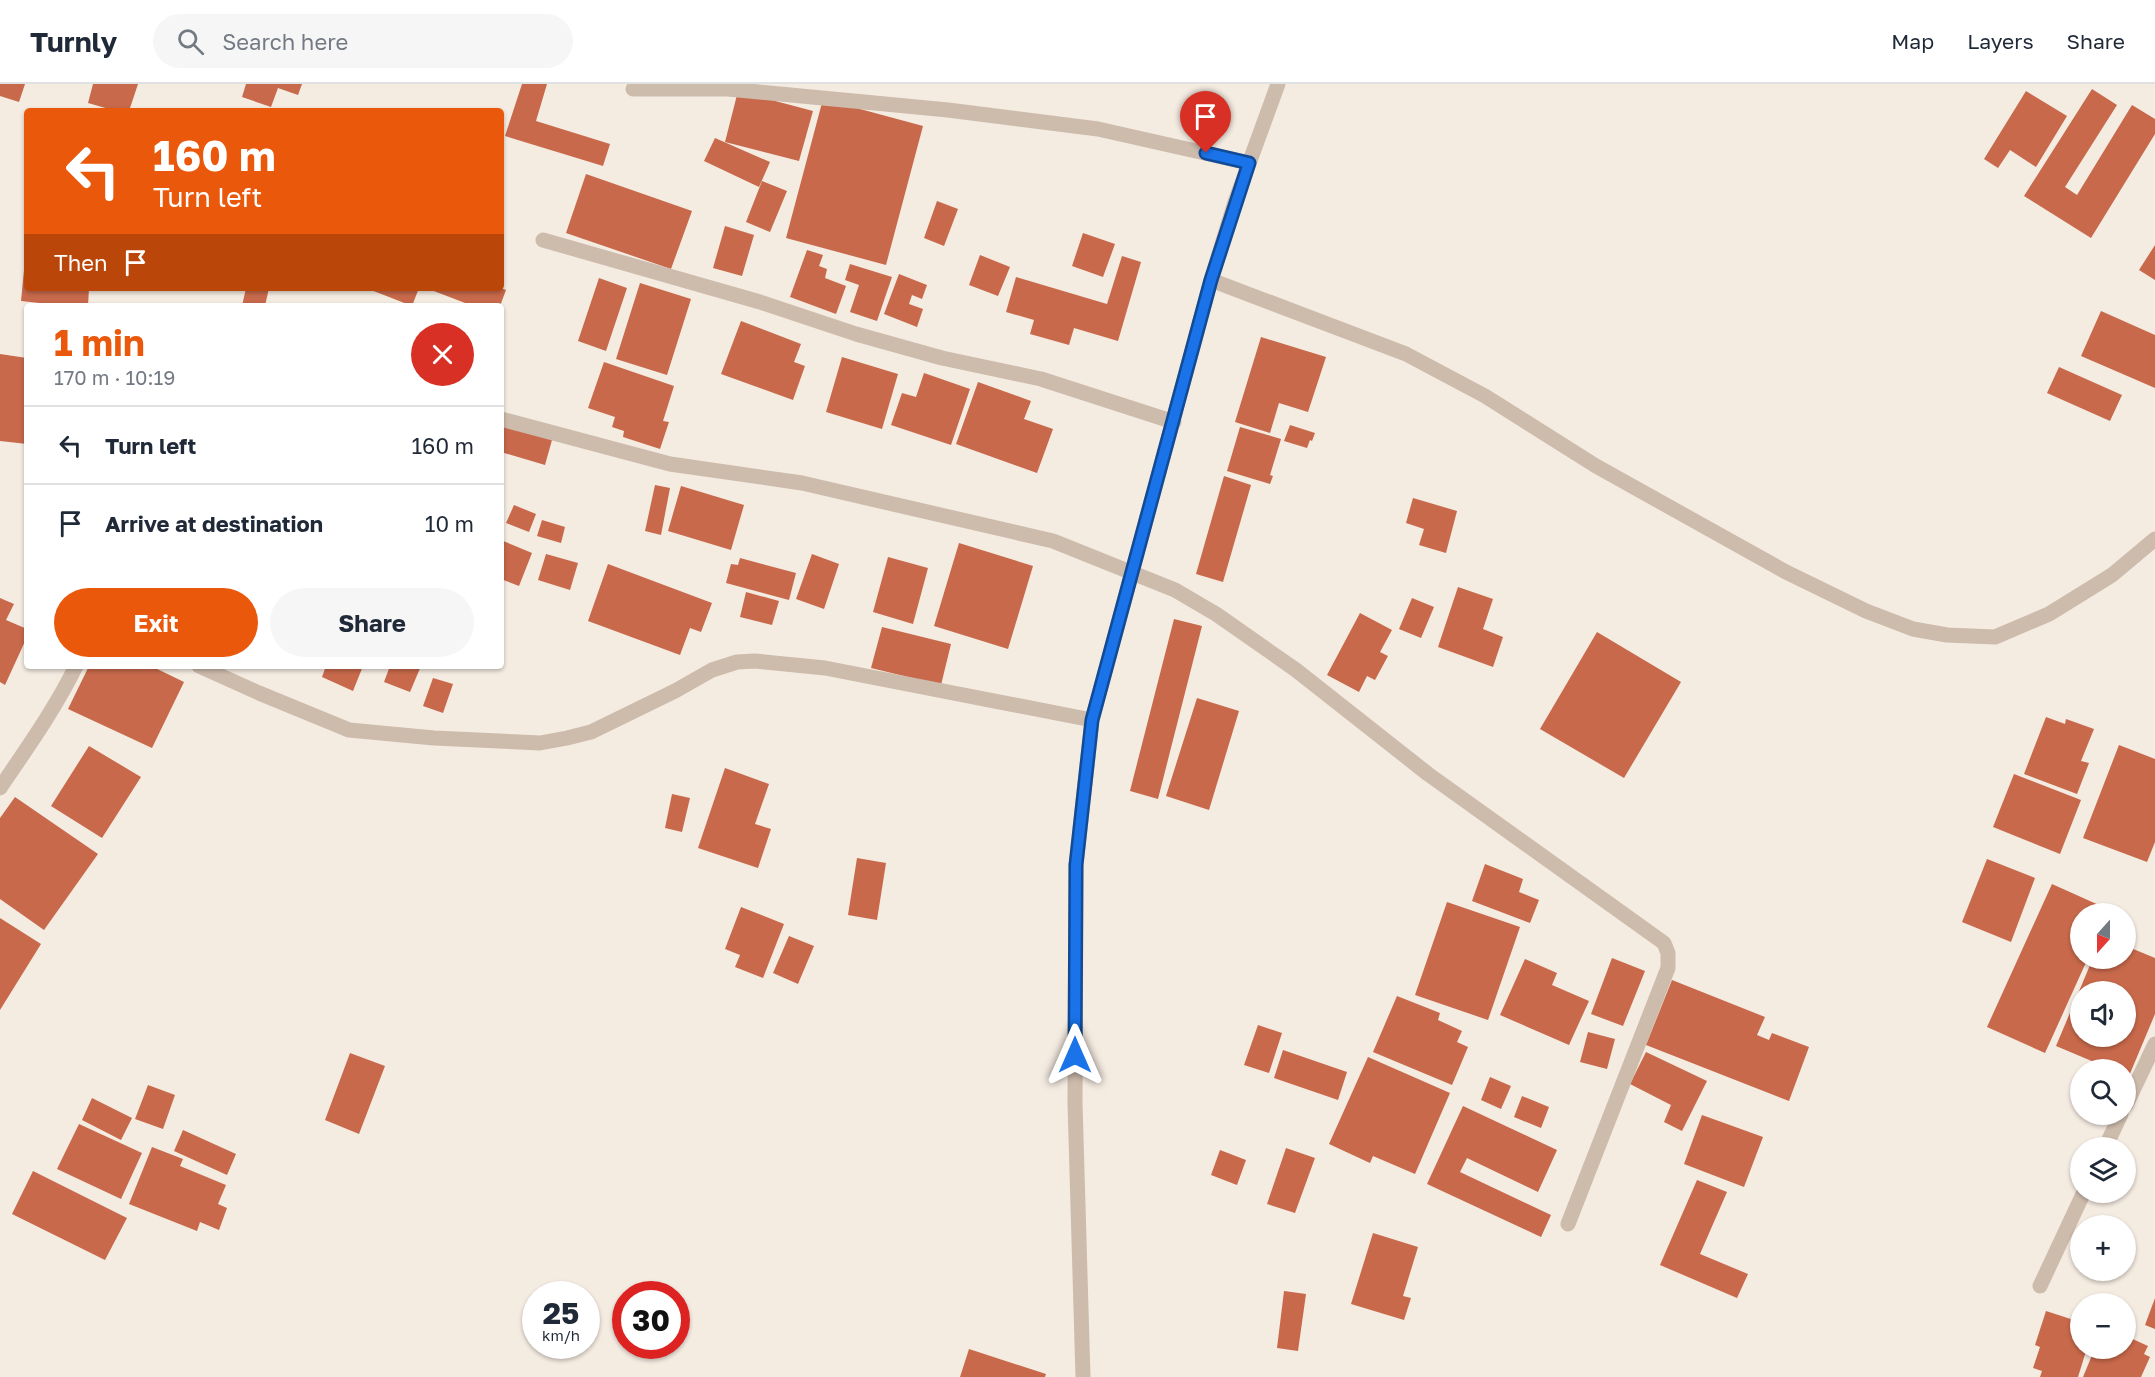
<!DOCTYPE html>
<meta charset="utf-8">
<style>
:root{--surface:#fff;--page:#f6f6f7;--text:#1f2937;--muted:#747a83;--line:#e0e1e3;--accent:#ea580c}
body{margin:0;font-family:"Golos Text",sans-serif;background:var(--page);color:var(--text);height:100vh;display:flex;flex-direction:column;font-size:22px;white-space:nowrap}
*{box-sizing:border-box;margin:0}
p{font-size:20px;color:var(--muted)}
.icon{flex:none;width:33px;height:33px;fill:none;stroke:currentColor;stroke-width:2;stroke-linecap:round;stroke-linejoin:round}
.map{position:relative;flex:1;overflow:hidden}
.panel{position:absolute;left:24px;top:219px;width:480px;height:366px;display:flex;flex-direction:column;background:var(--surface);border-radius:6px;box-shadow:0 2px 4px #0004}
.panel>*{flex:none}
.banner{position:absolute;left:24px;top:24px;width:480px;height:183px;border-radius:6px;box-shadow:0 2px 4px #0004;background:#ea580c;color:#fff;overflow:hidden}
.needle{width:39px;rotate:201deg}
.tools{position:absolute;left:2070px;top:819px;display:grid;gap:12px}
.tools a{display:grid;place-items:center;width:66px;height:66px;border-radius:50%;background:var(--surface);box-shadow:0 2px 4px #0004;font-size:30px}
.speed{position:absolute;left:522px;top:1197px;display:flex;gap:12px;font-size:30px;font-weight:700;text-align:center}
.speed>*{display:grid;place-content:center;width:78px;height:78px;border-radius:50%;background:var(--surface);box-shadow:0 2px 4px #0004;line-height:1}
.speed small{font-size:15px;font-weight:400}
.speed .limit{border:9px solid #d22;background:#fff;color:#111}
.pin{position:absolute;display:grid;place-items:center;width:51px;height:51px;color:#fff;margin:-62px -26px;border-radius:50% 50% 50% 0;rotate:-45deg;box-shadow:0 0 6px #0007}
.pin .icon{rotate:45deg}
.me{position:absolute;width:66px;margin:-33px;rotate:0deg;stroke-linejoin:round;filter:drop-shadow(0 0 4px #0008)}
.turn{display:flex;align-items:center;gap:21px;height:126px;padding:0 30px;font-size:27px}
.turn .icon{width:78px;height:78px;stroke-width:2.5}
.turn b{display:block;font-size:42px;line-height:51px}
.then{display:flex;align-items:center;height:57px;padding:0 30px;background:#0003;gap:12px;font-size:22px}
.round{display:grid;place-items:center;flex:none;width:63px;height:63px;border-radius:32px;background:var(--page)}
.summary{display:flex;align-items:center;justify-content:space-between;height:102px;padding:0 30px}
h1{font-size:36px;font-weight:700;line-height:45px;color:var(--accent)}
.primary-button{display:flex;gap:12px;margin-top:auto;padding:12px 30px}
.primary-button a{flex:1;height:69px;border-radius:36px;background:var(--accent);color:#fff;font-size:24px;font-weight:700;line-height:69px;text-align:center}
.primary-button a+a{background:var(--page);color:var(--text)}
ul{padding:0;list-style:none}
li{display:flex;align-items:center;gap:18px;height:78px;padding:0 30px;border-top:2px solid var(--line)}
li div{flex:1}
li b{display:block;font-size:22px}
li em{font-style:normal}
header{display:flex;align-items:center;gap:36px;box-sizing:border-box;height:84px;padding:0 30px;background:var(--surface);border-bottom:2px solid var(--line)}
header strong{font-size:28px}
nav{display:flex;gap:33px;margin-inline-start:auto;font-size:21px}
.search{width:420px;height:54px;background:var(--page);display:flex;align-items:center;gap:15px;box-sizing:border-box;padding:0 21px;border-radius:33px;color:var(--muted);font-size:22px}
.map>svg:first-child{display:block}
.building{fill:#c8694b;fill-rule:evenodd}
.lines{fill:none;stroke-linecap:round;stroke-linejoin:round}
.street{stroke:#cdbbac;stroke-width:15}
.route-casing{stroke:#114b97;stroke-width:15}
.route{stroke:#1a73e8;stroke-width:10}
</style>
<header>
<strong>Turnly</strong>
<div class="search"><svg class="icon" aria-label="search" viewBox="0 0 24 24"><circle cx="10" cy="10" r="6"/><path d="M15 15l6 6"/></svg>Search here</div>
<nav><a>Map</a><a>Layers</a><a>Share</a></nav>
</header>
<div class="map">
<svg width="2155" height="1293" viewBox="0 0 2155 1293">
<rect width="100%" height="100%" fill="#f4ebe1"/>
<!-- building -->
<path class="building" d="M0,0H25L19,18L0,12Z
M93,0H138L129,27H116L88,19Z
M246,0H302L298,11L278,4L271,23L242,13Z
M522,0H547L536,37L610,60L603,82L505,52Z
M2092,5L2117,21L2065,103L2077,111L2132,21L2155,35V50L2091,154L2024,112Z
M738,7L813,27L799,77L725,58Z
M2026,7L2067,32L2036,83L2010,66L1998,84L1984,75Z
M823,15L923,42L886,181L786,154Z
M715,54L770,78L759,103L704,77Z
M586,90L692,127L671,185L566,149Z
M762,97L787,107L770,148L746,138Z
M937,117L958,125L944,162L924,154Z
M725,142L754,151L742,192L713,184Z
M1083,149L1115,160L1103,193L1072,182Z
M2155,161V196L2139,186Z
M807,166L823,171L819,182L827,185L825,194L846,202L836,230L790,213Z
M980,171L1010,183L998,212L969,201Z
M1122,172L1141,178L1118,257L1074,244L1069,261L1030,250L1034,236L1006,228L1016,193L1107,220Z
M25,176H27V204H89L88,222H67L21,217Z
M850,180L892,193L877,237L850,228L859,201L845,196Z
M899,190L927,201L922,215L912,211L909,220L923,225L917,243L884,230Z
M599,194L627,204L606,267L578,257Z
M640,199L691,215L667,291L616,275Z
M246,204H269L265,222H242Z
M366,204H419L412,222Z
M426,204H501L506,206L500,222H473Z
M2101,227L2155,251V304L2081,272Z
M741,237L801,260L794,278L805,282L793,316L721,290Z
M1261,253L1326,273L1308,328L1279,319L1270,349L1235,338Z
M0,270L27,274V360L0,357Z
M842,273L898,290L882,345L826,328Z
M604,278L674,302L663,337L669,338L660,365L623,353L624,347L612,343L615,333L588,324Z
M2059,283L2122,311L2110,337L2047,309Z
M924,289L970,305L951,361L891,341L902,309L916,313Z
M978,298L1031,317L1024,335L1053,345L1037,389L956,360Z
M501,341L552,356L545,381L501,368Z
M1290,341L1315,349L1312,357L1310,356L1307,364L1284,357Z
M1240,343L1281,355L1270,391L1273,392L1270,400L1227,387Z
M1224,392L1251,401L1223,498L1196,490Z
M655,401L670,404L661,451L645,447Z
M681,402L744,421L731,466L668,447Z
M1413,414L1457,427L1446,469L1419,461L1424,445L1406,439Z
M514,421L536,430L529,448L506,439Z
M542,436L565,443L561,459L537,452Z
M501,456L532,469L519,502L501,495Z
M959,459L1033,482L1008,565L934,542Z
M546,470L578,479L570,506L538,496Z
M812,470L839,480L824,525L796,515Z
M888,473L928,484L913,540L873,528Z
M740,474L796,489L789,516L726,499L731,480L738,481Z
M608,480L712,519L701,548L690,544L680,571L588,537Z
M1458,503L1493,515L1483,545L1503,553L1493,583L1438,563Z
M746,508L779,517L772,541L740,533Z
M0,514L14,520L6,536L27,545V553L5,601L0,598Z
M1412,514L1434,523L1421,554L1399,545Z
M1360,529L1392,546L1380,568L1388,572L1375,596L1367,592L1359,608L1327,591Z
M1174,535L1202,542L1158,715L1130,707Z
M882,543L951,560L941,601L871,584Z
M1597,548L1681,598L1624,694L1540,645Z
M89,582H151L184,598L152,664L68,625Z
M326,582H363L353,607L322,593Z
M390,582H421L410,608L384,598Z
M433,594L453,600L443,629L423,622Z
M1197,614L1239,627L1209,726L1166,712Z
M2046,633L2065,640L2066,635L2094,645L2081,677L2089,679L2077,710L2024,690Z
M2119,661L2155,675V758L2147,778L2083,754Z
M89,662L141,693L102,754L51,722Z
M725,684L769,700L755,740L771,745L758,784L698,764Z
M2014,690L2081,716L2060,770L1993,743Z
M672,710L690,714L682,748L665,744Z
M15,713L98,770L44,846L0,815V734Z
M857,774L886,779L877,836L848,831Z
M1987,775L2035,794L2011,858L1962,838Z
M1485,780L1523,795L1519,808L1539,816L1530,839L1472,817Z
M2052,800L2110,826L2109,830H2080V874H2088L2045,969L1987,943Z
M1447,818L1520,843L1488,936L1415,911Z
M741,823L784,840L763,894L735,883L740,871L725,865Z
M0,834L41,860L0,926Z
M789,852L814,862L798,900L773,889Z
M2126,862L2155,874V930L2129,992L2126,991V986H2113L2056,962L2093,874H2126ZM2080,908H2126V952H2080Z
M1612,874L1645,887L1623,942L1591,930Z
M1525,875L1557,889L1552,901L1589,917L1569,961L1500,931Z
M1672,896L1765,933L1757,951L1769,956L1772,949L1809,963L1789,1017L1646,961Z
M1397,912L1440,929L1438,936L1462,947L1457,958L1468,963L1452,1001L1373,968Z
M1258,941L1282,949L1269,989L1244,981Z
M1588,948L1615,955L1607,985L1580,978Z
M1283,966L1347,988L1338,1016L1274,994Z
M1646,968L1707,997L1682,1047L1664,1038L1671,1021L1630,1000Z
M350,969L385,982L359,1050L325,1036Z
M1368,973L1450,1009L1415,1090L1373,1072L1370,1079L1329,1060Z
M1490,993L1511,1002L1501,1025L1481,1016Z
M148,1001L175,1011L163,1045L135,1035Z
M1522,1012L1549,1023L1541,1044L1514,1033Z
M92,1014L132,1034L121,1056L82,1036Z
M1463,1022L1557,1066L1538,1108L1467,1074L1460,1088L1551,1131L1541,1153L1427,1100Z
M1702,1031L1763,1053L1744,1103L1684,1080Z
M79,1040L142,1069L121,1115L57,1085Z
M183,1046L236,1070L227,1091L174,1067Z
M152,1063L183,1075L180,1082L226,1101L218,1120L227,1124L219,1146L200,1138L197,1147L129,1120Z
M1286,1064L1315,1074L1295,1129L1267,1120Z
M1220,1066L1246,1076L1237,1101L1211,1091Z
M33,1087L127,1134L105,1176L12,1130Z
M1697,1096L1727,1108L1700,1170L1748,1190L1737,1214L1660,1181Z
M1373,1149L1418,1163L1403,1212L1411,1214L1404,1236L1351,1220Z
M1284,1207L1306,1210L1298,1267L1277,1264Z
M2155,1214V1245L2145,1241Z
M2046,1227L2080,1238V1264H2087L2078,1293H2040L2042,1287L2033,1284L2040,1263L2035,1261Z
M2126,1252L2148,1262L2144,1270L2150,1273L2141,1293H2083L2095,1264H2126Z
M969,1265L1046,1290L1045,1293H960Z"/>
<g class="lines">
<!-- street -->
<path class="street" d="M633,5H728L948,26L1098,45L1249,79
M543,156L760,218L856,250L942,274L1041,295L1174,338
M1211,196L1406,270L1485,312L1596,382L1786,488L1866,527L1913,545L1947,551L1995,553L2049,530L2112,491L2155,455
M501,335L670,380L802,399L1053,457L1175,506L1216,530L1296,586L1428,690L1664,859L1668,869V884L1568,1140
M199,582L259,609L349,646L434,654L540,659L567,654L591,648L675,607L712,586L737,578L755,577L825,584L1092,636
M0,704C27,664 55,625 76,582
M2126,1021L2155,960
M2105,1064L2121,1030
M2040,1202L2084,1108
M1083,1293L1075,1019L1076,781L1092,636L1211,196L1235,118L1278,0"/>
</g>
<g class="lines">
<!-- route casing -->
<g class="route-casing">
<path id="route" d="M1075,971L1076,781L1092,636L1211,196L1249,79L1206,69"/>
</g>
<!-- route -->
<use href="#route" class="route"/>
</g>
</svg>
<div class="tools">
<a><svg class="needle" viewBox="-14 -14 28 28"><path d="M0-13l5 13h-10z" fill="#e53935"/><path d="M0 13l5-13h-10z" fill="#747a83"/></svg></a>
<a><svg class="icon" aria-label="sound" viewBox="0 0 24 24"><path d="M4 9h4l5-4v14l-5-4H4zM17 9q2 3 0 6"/></svg></a>
<a><svg class="icon" aria-label="search" viewBox="0 0 24 24"><circle cx="10" cy="10" r="6"/><path d="M15 15l6 6"/></svg></a>
<a><svg class="icon" aria-label="layers" viewBox="0 0 24 24"><path d="M12 4l9 5-9 5-9-5zM3 14l9 5 9-5"/></svg></a>
<a>+</a>
<a>−</a>
</div>
<div class="speed"><div>25<small>km/h</small></div><div class="limit">30</div></div>
<div class="pin" style="left:1206px;top:69px;background:#d93025"><svg class="icon" aria-label="arrive" viewBox="0 0 24 24"><path d="M6 21V4h12l-3 4 3 4H6"/></svg></div>
<svg class="me" style="left:1075px;top:971px" viewBox="-20 -20 40 40"><path d="M0-17L14 15 0 8-14 15z" fill="#1a73e8" stroke="#fff" stroke-width="4"/></svg>
<div class="banner">
<div class="turn"><svg class="icon" aria-label="left" viewBox="0 0 24 24"><path d="M17 20v-9H6M10 6l-5 5 5 5"/></svg><div><b>160 m</b>Turn left</div></div>
<div class="then">Then<svg class="icon" aria-label="arrive" viewBox="0 0 24 24"><path d="M6 21V4h12l-3 4 3 4H6"/></svg></div>
</div>
<section class="panel">
<div class="summary"><div><h1>1 min</h1><p>170 m · 10:19</p></div><a class="round" style="background:#d93025;color:#fff"><svg class="icon" aria-label="close" viewBox="0 0 24 24"><path d="M6 6l12 12M18 6L6 18"/></svg></a></div>
<ul>
<li><svg class="icon" aria-label="left" viewBox="0 0 24 24"><path d="M17 20v-9H6M10 6l-5 5 5 5"/></svg><div><b>Turn left</b></div><em>160 m</em></li>
<li><svg class="icon" aria-label="arrive" viewBox="0 0 24 24"><path d="M6 21V4h12l-3 4 3 4H6"/></svg><div><b>Arrive at destination</b></div><em>10 m</em></li>
</ul>
<div class="primary-button"><a>Exit</a><a>Share</a></div>
</section>
</div>
